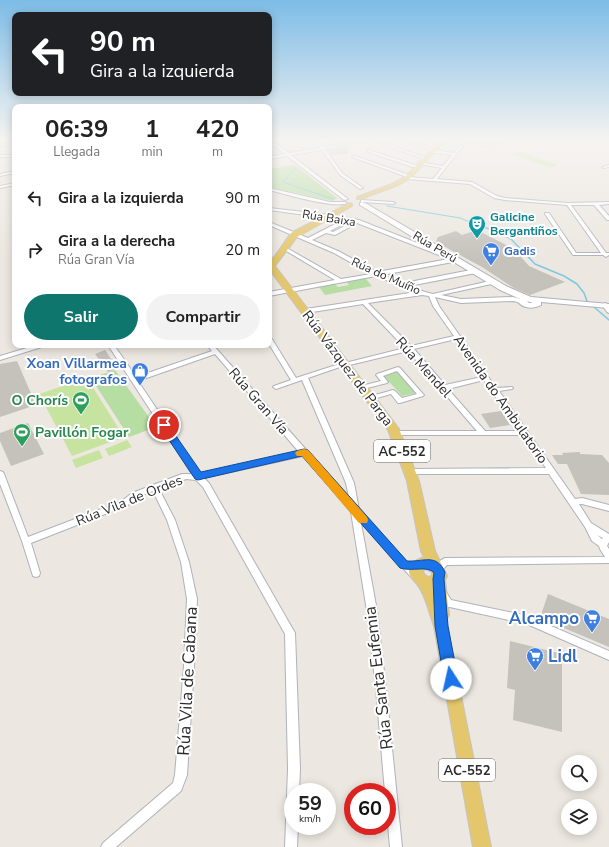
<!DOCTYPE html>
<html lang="es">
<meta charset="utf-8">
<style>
:root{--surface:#fff;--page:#f2f2f2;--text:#222;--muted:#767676;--accent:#0f766e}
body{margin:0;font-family:"Nunito Sans",sans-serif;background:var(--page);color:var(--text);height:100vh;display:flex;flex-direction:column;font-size:15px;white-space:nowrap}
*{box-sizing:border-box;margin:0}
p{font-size:13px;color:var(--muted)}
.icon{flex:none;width:22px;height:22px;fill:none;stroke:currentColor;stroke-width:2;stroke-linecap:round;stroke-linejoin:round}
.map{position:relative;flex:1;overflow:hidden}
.side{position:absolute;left:12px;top:104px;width:260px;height:244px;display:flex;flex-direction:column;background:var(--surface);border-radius:8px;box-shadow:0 2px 10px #0003}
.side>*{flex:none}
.hud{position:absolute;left:12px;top:12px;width:260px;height:84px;border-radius:8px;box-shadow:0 2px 10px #0003;background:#202124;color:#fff;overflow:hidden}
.fabs{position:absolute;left:561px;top:755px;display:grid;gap:8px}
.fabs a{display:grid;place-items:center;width:36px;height:36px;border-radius:50%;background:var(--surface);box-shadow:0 2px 10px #0003;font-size:20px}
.speed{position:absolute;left:284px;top:783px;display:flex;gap:8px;font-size:20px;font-weight:700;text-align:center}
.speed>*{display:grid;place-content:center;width:52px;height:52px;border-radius:50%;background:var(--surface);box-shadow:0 2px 10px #0003;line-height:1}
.speed small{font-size:10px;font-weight:400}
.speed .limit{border:6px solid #d22;background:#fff;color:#111}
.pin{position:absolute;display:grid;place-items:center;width:34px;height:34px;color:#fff;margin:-17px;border:2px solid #fff;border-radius:50%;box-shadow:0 1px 4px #0007}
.me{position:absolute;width:44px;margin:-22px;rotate:350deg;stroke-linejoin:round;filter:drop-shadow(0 0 3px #0008)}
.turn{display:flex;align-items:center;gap:14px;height:84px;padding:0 12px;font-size:18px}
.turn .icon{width:52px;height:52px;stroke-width:2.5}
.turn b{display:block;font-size:28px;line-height:34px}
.eta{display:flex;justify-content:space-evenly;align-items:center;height:68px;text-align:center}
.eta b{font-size:24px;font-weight:700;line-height:28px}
.button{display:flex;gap:8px;margin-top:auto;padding:8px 12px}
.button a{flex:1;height:46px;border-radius:24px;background:var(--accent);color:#fff;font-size:16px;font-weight:700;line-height:46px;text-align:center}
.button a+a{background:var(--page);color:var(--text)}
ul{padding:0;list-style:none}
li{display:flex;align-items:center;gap:12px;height:52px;padding:0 12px}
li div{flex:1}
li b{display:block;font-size:15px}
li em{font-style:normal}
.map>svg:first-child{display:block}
.green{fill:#b6dda2}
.pitch{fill:#c6e39f}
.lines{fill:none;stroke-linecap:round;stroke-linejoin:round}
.stream-far1{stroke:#7dc9e3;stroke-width:1}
.stream{stroke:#7dc9e3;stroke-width:1.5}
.building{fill:#c5c1bb}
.street-casing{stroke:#b0b2bb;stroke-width:2}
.secondary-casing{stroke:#b0b2bb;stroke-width:2}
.primary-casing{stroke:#c4c4c4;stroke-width:2}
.street{fill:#fff;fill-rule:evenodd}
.secondary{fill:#fff;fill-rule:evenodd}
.primary{fill:#e4c76d;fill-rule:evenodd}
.route{fill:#1a73e8;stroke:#114b97}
.slow{fill:#f59e0b}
.labels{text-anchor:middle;stroke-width:4;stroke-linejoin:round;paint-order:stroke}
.far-culture-label{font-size:12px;font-weight:bold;fill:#0d838f;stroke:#fff;text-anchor:start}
.far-street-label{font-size:12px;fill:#2c2c2c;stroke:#fff}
.far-shop-label{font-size:12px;font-weight:bold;fill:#366cbe;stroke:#fff;text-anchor:start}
.shield{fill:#fff;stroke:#6b6b6b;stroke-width:1}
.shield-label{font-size:13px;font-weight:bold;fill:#2c2c2c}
.shop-label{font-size:14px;font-weight:bold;fill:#366cbe;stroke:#fff;text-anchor:end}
.street-label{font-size:14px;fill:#2c2c2c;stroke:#fff}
.leisure-label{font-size:14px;font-weight:bold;fill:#27864d;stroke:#fff;text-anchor:end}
.near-shop-label{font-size:17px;font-weight:bold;fill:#366cbe;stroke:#fff;text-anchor:end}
.near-street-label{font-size:17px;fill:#2c2c2c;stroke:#fff}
</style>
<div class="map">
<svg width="609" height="847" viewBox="0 0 609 847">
<rect width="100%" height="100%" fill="#ece7e0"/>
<!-- green -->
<path class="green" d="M295,165L332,194L337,198L333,201L269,187V169Z
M365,278L372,286L325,295L319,287L335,284L338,287L349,285L347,282Z
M115,370L156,427L129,437L91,378Z
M396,371L416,393L402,396L383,375Z"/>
<!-- pitch -->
<path class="pitch" d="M520,152L558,165L550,168L512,154Z
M87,378L124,437L72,456L39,394Z
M127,440L132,447L109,456L105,449Z
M99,450L103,458L76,468L72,460Z"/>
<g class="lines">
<!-- stream-far1 -->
<path class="stream-far1" d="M296,168L283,182L333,199
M387,206L460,218L475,224"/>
<!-- stream -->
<path class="stream" d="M472,223L498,232L511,239L535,264L564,276L577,284L584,293L587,301L609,320"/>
</g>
<!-- building -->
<path class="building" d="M345,147L348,149V154L331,155L328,150Z
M477,230L514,249L529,266L565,282L530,295L514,288L482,267L436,242L438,237L456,231L462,235Z
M105,350L118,369L108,372L95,354Z
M17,361L36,405L0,417V364Z
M501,411L510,425L490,428L481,414Z
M28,423L44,454L11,466L0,441V433Z
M580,452V454L602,455L609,463V495L581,494L567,464H558L552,455H563L562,453Z
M548,594L609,619V647L540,618Z
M510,641L562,654V732L513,720L515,690L507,688Z"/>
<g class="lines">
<!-- street casing -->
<g class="street-casing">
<path id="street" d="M15,141V143L0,147V145Z
M269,141H272L289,153L320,148L315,141H319L323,147L367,141L365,142L325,149L342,173L363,188L360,189L340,175L322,150L291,155L348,199L344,200L287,156L269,159V157L285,154L269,142Z
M373,141H377L427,158L424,159Z
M412,141H416L434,150L454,153L460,145L463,146L437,179L472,182L497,196L505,198L568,203L609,202V204L599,205L609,216V220H607L594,205H571L606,253H609V255L606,257L603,255H573L545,214V213H549L576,253H601L567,205L505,200L494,198L470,184L407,179L405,178L407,177L352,157L355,156L409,175V177L433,179L442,168L420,164H419V162L443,166L452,155L430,152V150Z
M461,141C470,140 479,144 488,144C493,144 498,140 504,141L489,146Z
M369,150L418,166L419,167L416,168L368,152V150Z
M0,155H15V157H0Z
M609,165V167L604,168L602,167Z
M15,171V173L0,176V174Z
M15,183V185L0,188V186Z
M269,188L330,202H345L347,203C335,209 285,194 269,190Z
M361,200L393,202L395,203L393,204L363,202H361Z
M269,208L330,215L359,220L453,257L456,260L453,262L382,275L404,283L476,269L479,271L476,273L409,286L425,292L433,294L494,280L497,282L496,283L441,295L461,299L513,297L524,300L525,301L522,303L513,301L461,303L435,297L439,306L496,388L512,387L513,388L512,389L499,391L575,499L582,498L609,505V511L582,504H579L591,523L609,534V542L607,546L609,549V563L447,565C443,569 441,573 435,572L434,569C436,565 440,560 445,558L605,557L600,549L599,546L592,541L585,527L549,474H407L406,472L407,470L410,469L546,468L522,435H392L391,433L392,431H477L408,351L337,368L308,378L354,483L359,510L420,576L419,579L416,580L413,579L361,523L377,611L386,689L402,847H390L387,814V792H385L376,689L367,611L351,512L303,456L204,478L209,483L295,633L300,769L299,792H293V826H298L297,847H285L288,769L285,634L203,487L196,480L186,479L159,489L175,520L189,562L197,599L194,666L187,775L181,791L116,847H101L103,843L173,783L175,775L184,666L187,599L181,562L167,520L153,491L138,497L128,505L31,543L40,573L39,576L36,577L33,576L22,541L0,484V471L3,472L4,474L28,537L122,501L132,493L182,474H192L108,345H114L136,377L212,351L207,345H213L349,498L346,483L302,380L276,389L273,387L274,386L291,380L269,344V337L272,339L296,378L333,366L405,348L363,304L306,313L303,311L306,309L416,292L376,276L269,296V292L335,280L283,249V248L285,247L341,279L371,274L334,253L269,225V222L308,238L343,220L269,210ZM348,221L353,222L333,232L330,231ZM357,223L449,259L377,272L338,251L312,240L326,233L335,235ZM422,295L429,296L433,306L454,336L411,346L368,303ZM456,339L482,377L445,385L414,349ZM215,354L299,452L200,474L138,381ZM484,380L519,431H485L448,389ZM597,535L603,538L602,539Z
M605,303L607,304L609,307V313L607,312L602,305Z
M37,345H46L45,346L0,360V356Z
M398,367L400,368L423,394L424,395L423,396L400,403H398L391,394L370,400L368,399L367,398L368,397L393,390L395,391L402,398L417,394L397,371L383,376L388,382L387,383L363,389L360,387L361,386L381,381L376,375L377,374Z
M443,591L446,592L451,600L528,616L609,651V660L527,624L445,606L438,595L440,592Z"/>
</g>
<!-- secondary casing -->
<g class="secondary-casing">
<path id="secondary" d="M362,202L367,204L506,286L531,297L609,304V308L541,302V305C533,309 524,309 518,302L520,299L500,290L360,205V203ZM527,301L533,303H529Z"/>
</g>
<!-- primary casing -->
<g class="primary-casing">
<path id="primary" d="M440,141H446L409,179L396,186L361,199H357V197L392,184L405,177Z
M350,203L352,204V206L297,237L275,266L399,429L419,481L435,551L447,576L445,580L449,615L446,620L491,847H473L434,626C429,613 426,595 417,584C413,579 408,576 409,568C410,562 419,559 424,557L421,551L407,481L388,430L269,269V261L275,256L291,233ZM426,569L432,572V576L428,577L424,574L423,570Z"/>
</g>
<!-- street -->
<use href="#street" class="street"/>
<!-- secondary -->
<use href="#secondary" class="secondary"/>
<!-- primary -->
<use href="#primary" class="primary"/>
</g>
<!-- sky -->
<linearGradient id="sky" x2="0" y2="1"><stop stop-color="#7dbce6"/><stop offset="0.54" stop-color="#f6f4f1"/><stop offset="1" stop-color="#f6f4f1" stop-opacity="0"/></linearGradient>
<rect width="609" height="259" fill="url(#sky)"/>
<!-- route -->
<path class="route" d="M164,422L167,423L201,472L304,449L308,450L407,561C424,562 436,553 445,572L444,579L448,626L458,679L456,684L451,685L446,684L444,679L435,626L433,579L434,573C428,565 412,572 400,568L302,456L198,480L195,479L159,425Z"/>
<!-- slow -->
<path class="slow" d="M304,449L308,450L367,517L368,520L367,523H359L302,456H297L295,453L297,451Z"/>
<!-- icons -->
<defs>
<g id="theatre-pin" transform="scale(0.9)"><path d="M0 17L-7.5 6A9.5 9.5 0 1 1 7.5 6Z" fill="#0f9aa8" stroke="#fff"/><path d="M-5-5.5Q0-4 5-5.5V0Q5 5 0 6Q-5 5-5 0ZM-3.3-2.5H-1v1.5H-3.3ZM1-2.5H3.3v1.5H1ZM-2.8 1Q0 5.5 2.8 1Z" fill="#fff"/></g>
<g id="supermarket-pin" transform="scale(0.9)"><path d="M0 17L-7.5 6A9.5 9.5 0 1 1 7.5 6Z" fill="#3f7fe0" stroke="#fff"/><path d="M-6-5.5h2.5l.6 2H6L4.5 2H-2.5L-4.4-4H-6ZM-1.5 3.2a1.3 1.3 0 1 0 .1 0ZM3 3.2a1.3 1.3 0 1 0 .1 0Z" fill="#fff"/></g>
<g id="shop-pin" transform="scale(0.9)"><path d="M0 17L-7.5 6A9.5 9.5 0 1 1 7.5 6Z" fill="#3f7fe0" stroke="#fff"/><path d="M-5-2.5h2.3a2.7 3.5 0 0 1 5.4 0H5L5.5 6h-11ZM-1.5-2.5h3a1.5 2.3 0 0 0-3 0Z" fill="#fff"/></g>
<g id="stadium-pin" transform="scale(0.9)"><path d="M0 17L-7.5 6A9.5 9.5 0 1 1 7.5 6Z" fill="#2e9e5b" stroke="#fff"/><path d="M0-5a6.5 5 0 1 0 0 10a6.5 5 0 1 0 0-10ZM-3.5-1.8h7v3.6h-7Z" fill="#fff"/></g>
</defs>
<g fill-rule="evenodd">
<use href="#theatre-pin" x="477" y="224"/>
<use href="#supermarket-pin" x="491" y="251"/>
<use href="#shop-pin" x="140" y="371"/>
<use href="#stadium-pin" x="81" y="400"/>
<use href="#stadium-pin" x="22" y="432"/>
<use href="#supermarket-pin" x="592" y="618"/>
<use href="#supermarket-pin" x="535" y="656"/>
</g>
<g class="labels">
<!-- far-culture labels -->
<g class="far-culture-label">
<text x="490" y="221">Galicine<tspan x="490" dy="14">Bergantiños</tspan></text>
</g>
<!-- far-street labels -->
<g class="far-street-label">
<text transform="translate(329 218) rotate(9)" y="4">Rúa Baixa</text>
<text transform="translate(435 247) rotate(31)" y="4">Rúa Perú</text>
<text transform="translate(386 276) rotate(24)" y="4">Rúa do Muíño</text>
</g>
<!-- far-shop labels -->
<g class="far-shop-label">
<text x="504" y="255">Gadis</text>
</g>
<!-- shield labels -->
<g class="shield">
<rect x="374" y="440" width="56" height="22" rx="3"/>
<rect x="439" y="759" width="56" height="22" rx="3"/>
</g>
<g class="shield-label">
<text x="402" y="456">AC-552</text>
<text x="467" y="775">AC-552</text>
</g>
<!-- shop labels -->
<g class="shop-label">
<text x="127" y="368">Xoan Villarmea<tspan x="127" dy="16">fotografos</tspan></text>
</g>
<!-- street labels -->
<g class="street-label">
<text transform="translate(424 367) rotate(48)" y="5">Rúa Mendel</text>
<text transform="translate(348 368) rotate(53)" y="5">Rúa Vázquez de Parga</text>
<text transform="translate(501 399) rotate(55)" y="5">Avenida do Ambulatorio</text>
<text transform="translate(259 401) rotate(49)" y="5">Rúa Gran Vía</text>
<text transform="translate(129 500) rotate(-22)" y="5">Rúa Vila de Ordes</text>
</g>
<!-- leisure labels -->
<g class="leisure-label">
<text x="68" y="405">O Chorís</text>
<text x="35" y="437" text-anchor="start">Pavillón Fogar</text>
</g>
<!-- near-shop labels -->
<g class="near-shop-label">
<text x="579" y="624">Alcampo</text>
<text x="548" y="662" text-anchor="start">Lidl</text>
</g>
<!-- near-street labels -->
<g class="near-street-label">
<text transform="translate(378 678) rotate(-97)" y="6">Rúa Santa Eufemia</text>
<text transform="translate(187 681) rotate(-87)" y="6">Rúa Vila de Cabana</text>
</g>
</g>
</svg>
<div class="fabs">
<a><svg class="icon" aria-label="search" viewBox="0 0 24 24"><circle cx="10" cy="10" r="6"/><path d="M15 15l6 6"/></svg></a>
<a><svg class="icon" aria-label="layers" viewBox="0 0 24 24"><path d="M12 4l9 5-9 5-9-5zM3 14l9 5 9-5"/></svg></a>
</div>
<div class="speed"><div>59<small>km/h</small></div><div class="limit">60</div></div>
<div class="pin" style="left:164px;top:425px;background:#d93025"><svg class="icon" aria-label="arrive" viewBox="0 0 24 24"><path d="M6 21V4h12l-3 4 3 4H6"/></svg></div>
<svg class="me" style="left:451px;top:679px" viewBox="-20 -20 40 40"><circle r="19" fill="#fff"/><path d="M0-13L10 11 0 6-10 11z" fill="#1a73e8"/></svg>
<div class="hud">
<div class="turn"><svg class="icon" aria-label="left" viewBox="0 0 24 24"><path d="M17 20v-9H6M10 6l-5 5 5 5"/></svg><div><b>90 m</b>Gira a la izquierda</div></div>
</div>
<section class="side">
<div class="eta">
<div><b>06:39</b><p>Llegada</p></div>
<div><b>1</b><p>min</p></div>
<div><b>420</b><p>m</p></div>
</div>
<ul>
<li><svg class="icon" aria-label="left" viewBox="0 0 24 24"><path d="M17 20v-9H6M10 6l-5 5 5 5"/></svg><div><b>Gira a la izquierda</b></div><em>90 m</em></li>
<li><svg class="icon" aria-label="right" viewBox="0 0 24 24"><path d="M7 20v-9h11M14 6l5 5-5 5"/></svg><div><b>Gira a la derecha</b><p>Rúa Gran Vía</p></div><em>20 m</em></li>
</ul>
<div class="button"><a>Salir</a><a>Compartir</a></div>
</section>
</div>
